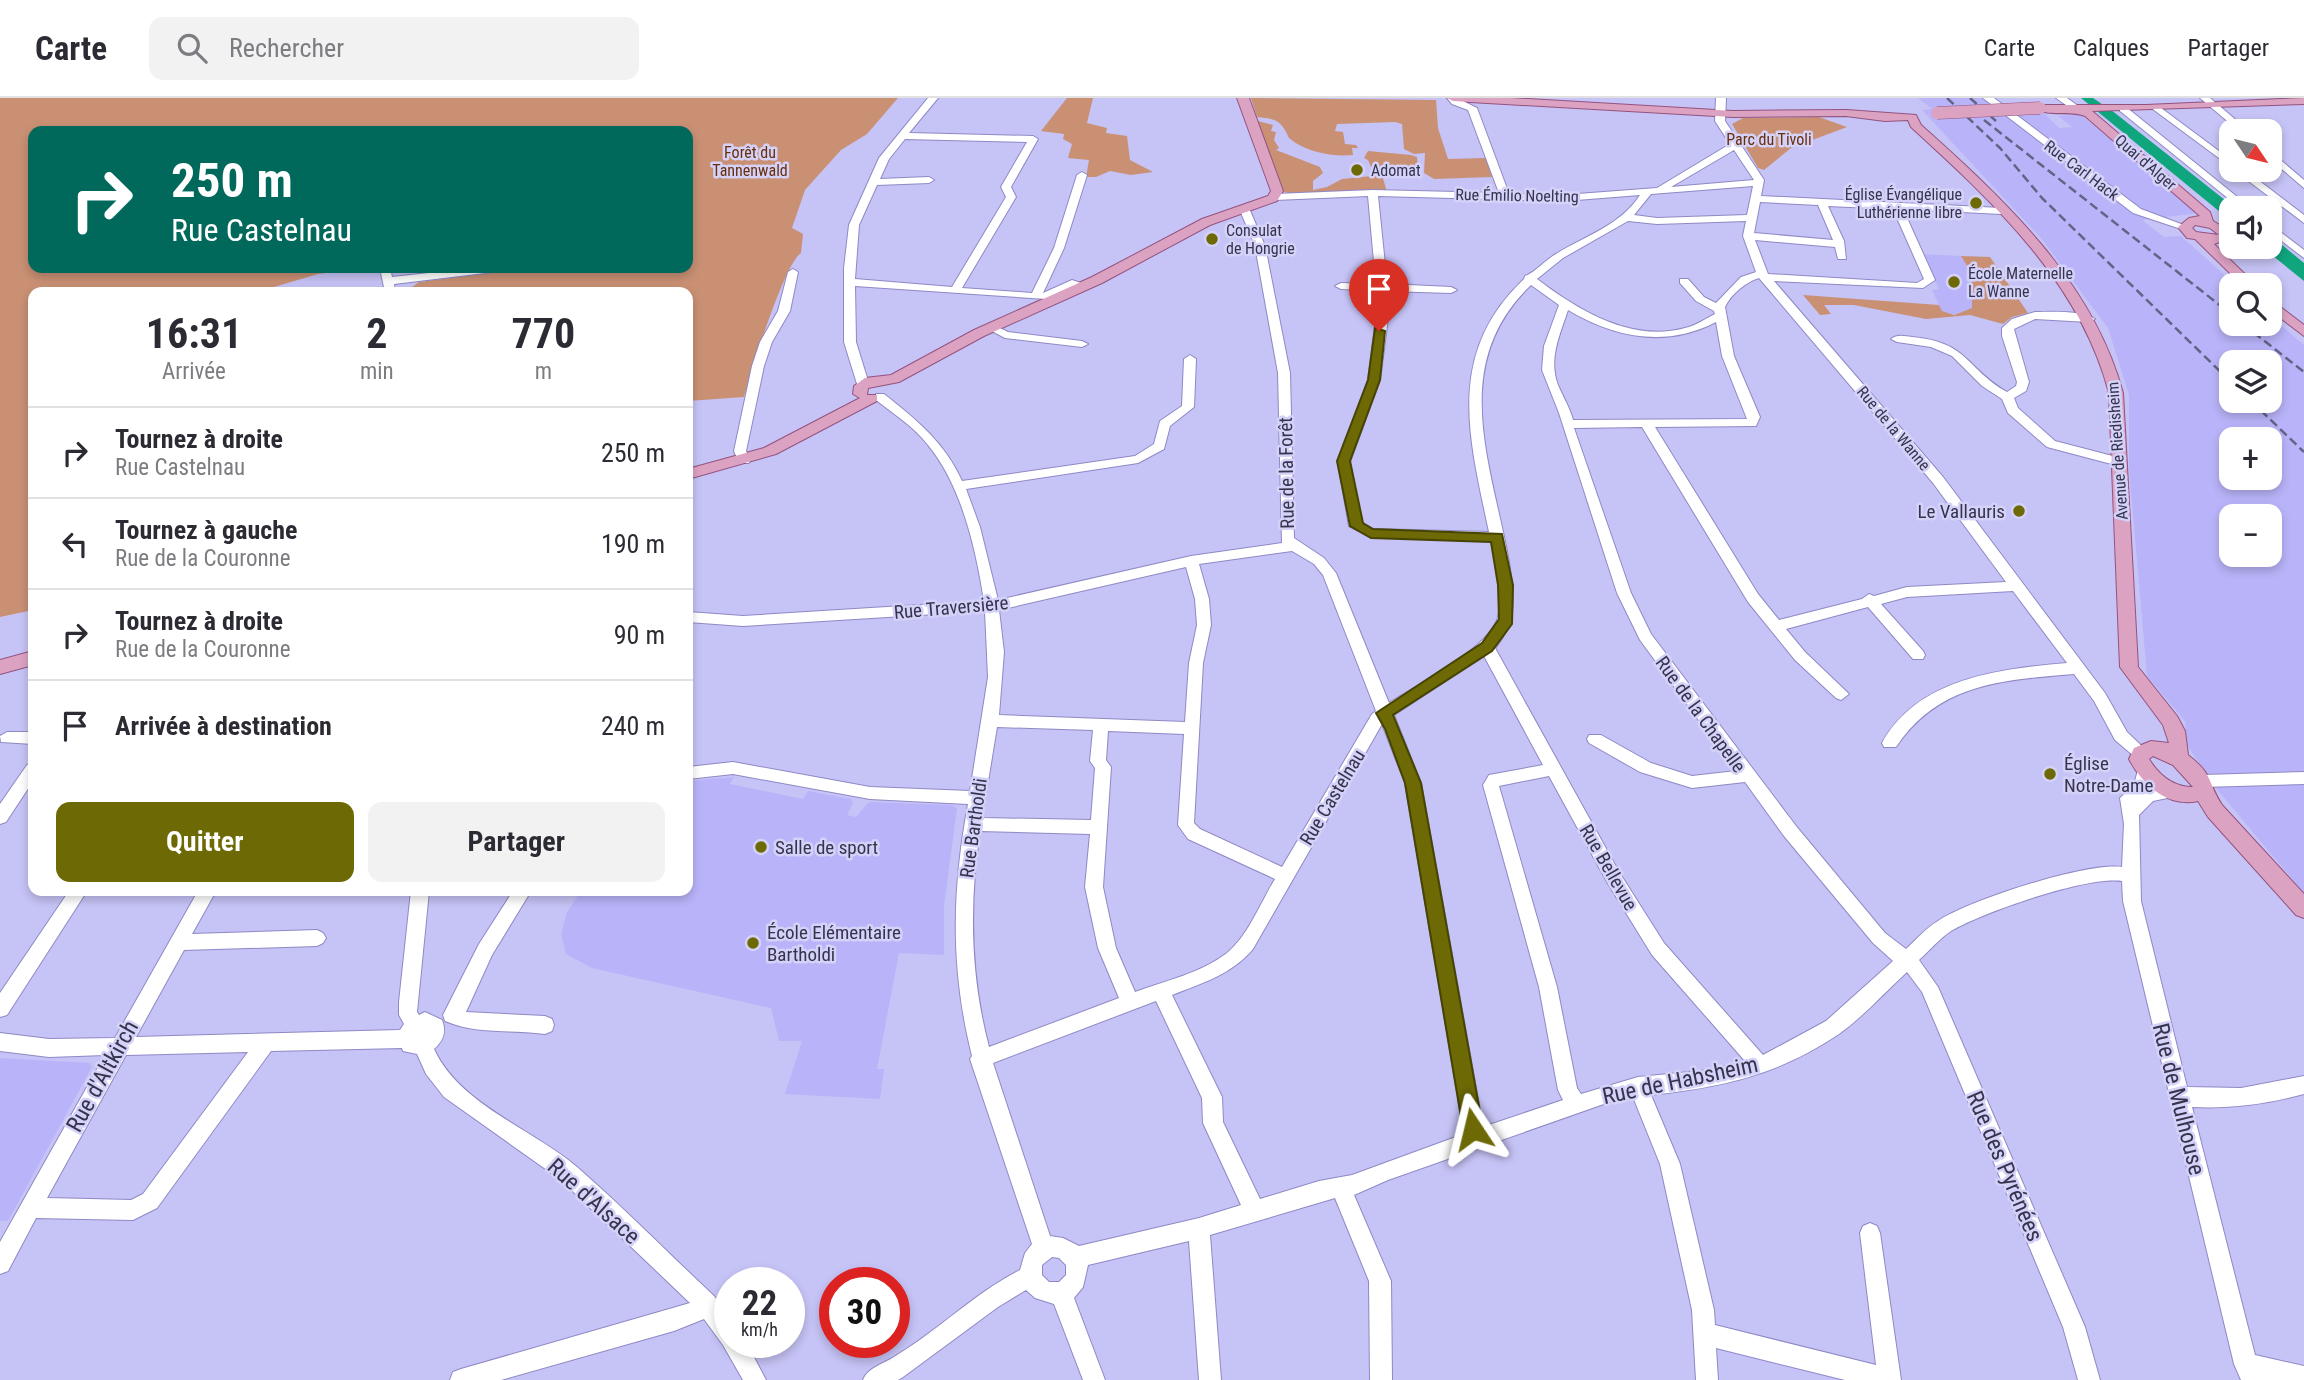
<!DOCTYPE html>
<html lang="fr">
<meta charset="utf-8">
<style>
:root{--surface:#fff;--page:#f2f2f3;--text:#2b2b33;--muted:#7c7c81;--line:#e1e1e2;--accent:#6d6904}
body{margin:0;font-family:"Roboto Condensed",sans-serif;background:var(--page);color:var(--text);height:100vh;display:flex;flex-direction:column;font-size:26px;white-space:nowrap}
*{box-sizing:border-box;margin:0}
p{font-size:23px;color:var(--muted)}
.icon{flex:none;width:38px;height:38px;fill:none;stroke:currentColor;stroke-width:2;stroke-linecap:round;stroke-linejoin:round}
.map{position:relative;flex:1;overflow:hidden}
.drawer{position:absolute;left:28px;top:189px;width:665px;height:609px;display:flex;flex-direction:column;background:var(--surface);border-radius:14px;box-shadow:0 4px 10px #0003}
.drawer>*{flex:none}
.banner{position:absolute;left:28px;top:28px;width:665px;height:147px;border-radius:14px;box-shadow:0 4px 10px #0003;background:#00695c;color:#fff;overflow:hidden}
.needle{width:46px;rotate:125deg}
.fabs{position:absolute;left:2219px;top:21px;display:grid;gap:14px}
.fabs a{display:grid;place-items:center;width:63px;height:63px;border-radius:14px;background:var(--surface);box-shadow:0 4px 10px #0003;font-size:35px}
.speed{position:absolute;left:714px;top:1169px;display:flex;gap:14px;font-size:35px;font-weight:700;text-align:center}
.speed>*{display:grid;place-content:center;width:91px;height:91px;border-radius:50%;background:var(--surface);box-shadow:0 4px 10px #0003;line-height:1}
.speed small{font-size:18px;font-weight:400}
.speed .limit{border:10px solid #d22;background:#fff;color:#111}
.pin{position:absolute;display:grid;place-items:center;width:60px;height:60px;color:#fff;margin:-72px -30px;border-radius:50% 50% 50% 0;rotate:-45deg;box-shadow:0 0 7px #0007}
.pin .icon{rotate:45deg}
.me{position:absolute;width:77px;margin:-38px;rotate:350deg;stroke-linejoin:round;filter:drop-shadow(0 0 5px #0008)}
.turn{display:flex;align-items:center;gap:24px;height:147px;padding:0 28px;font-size:32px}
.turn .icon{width:91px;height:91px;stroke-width:2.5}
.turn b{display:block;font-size:49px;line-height:60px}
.eta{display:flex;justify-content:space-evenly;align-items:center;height:119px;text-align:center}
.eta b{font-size:42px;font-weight:700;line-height:49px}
.cta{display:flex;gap:14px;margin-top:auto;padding:14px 28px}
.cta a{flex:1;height:80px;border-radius:14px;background:var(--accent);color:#fff;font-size:28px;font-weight:700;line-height:80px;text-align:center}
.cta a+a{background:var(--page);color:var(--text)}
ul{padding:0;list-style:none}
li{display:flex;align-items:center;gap:21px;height:91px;padding:0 28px;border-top:2px solid var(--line)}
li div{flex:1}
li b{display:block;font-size:26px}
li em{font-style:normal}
header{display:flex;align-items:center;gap:42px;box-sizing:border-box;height:98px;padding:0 35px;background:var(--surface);border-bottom:2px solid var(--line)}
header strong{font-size:33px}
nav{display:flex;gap:38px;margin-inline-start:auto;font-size:24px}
.search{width:490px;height:63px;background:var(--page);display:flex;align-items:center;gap:18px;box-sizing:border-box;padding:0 24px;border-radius:14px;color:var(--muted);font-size:26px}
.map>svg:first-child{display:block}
.built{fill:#b9b4f9;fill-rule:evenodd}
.green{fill:#c99074}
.water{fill:#0fa57d}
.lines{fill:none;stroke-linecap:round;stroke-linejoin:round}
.minor-casing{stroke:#8e89c5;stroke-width:2}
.major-casing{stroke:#93537f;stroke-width:2}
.minor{fill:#fff;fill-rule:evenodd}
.major{fill:#dca2c2;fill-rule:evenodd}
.rail{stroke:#656385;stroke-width:2.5;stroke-dasharray:9 4.5;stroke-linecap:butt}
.major-bridge-casing{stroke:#93537f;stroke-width:13;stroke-linecap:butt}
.major-bridge{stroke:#dca2c2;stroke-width:12}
.route{fill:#6d6904;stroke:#474403;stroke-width:2}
.poi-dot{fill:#6d6904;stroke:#d4d2f8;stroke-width:2.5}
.labels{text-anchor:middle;stroke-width:5;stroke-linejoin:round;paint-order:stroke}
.far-park-label{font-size:16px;fill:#692f0a;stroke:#d4d2f8}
.far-street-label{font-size:16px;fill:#36344d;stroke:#d4d2f8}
.far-poi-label{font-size:16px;fill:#36344d;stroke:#d4d2f8;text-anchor:start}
.street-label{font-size:19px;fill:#36344d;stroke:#d4d2f8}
.poi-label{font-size:19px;fill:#36344d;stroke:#d4d2f8;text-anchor:start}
.near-street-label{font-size:23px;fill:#36344d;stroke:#d4d2f8}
</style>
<header>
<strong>Carte</strong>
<div class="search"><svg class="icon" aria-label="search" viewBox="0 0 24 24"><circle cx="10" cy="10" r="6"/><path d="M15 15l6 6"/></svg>Rechercher</div>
<nav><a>Carte</a><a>Calques</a><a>Partager</a></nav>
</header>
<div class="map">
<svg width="2304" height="1282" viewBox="0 0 2304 1282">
<rect width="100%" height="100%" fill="#c6c3f6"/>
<!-- built -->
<path class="built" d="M1918,0H1986L2006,16L2043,14L2059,30L2072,29L2058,18L2081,17L2199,115L2142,122L2164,139L2181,138L2236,187H2231V226H2270V218L2304,247V795L2215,689L2187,647L2185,623L2147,578L2129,369V297L2108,230L2041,140L1922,12L1932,11ZM2231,264H2270V303H2231ZM2231,341H2270V380H2231ZM2231,418H2270V457H2231Z
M1922,156L1961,158L1972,176V210L1952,217L1942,213L1932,192L1939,191Z
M734,679L730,686L803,701L808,693L851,701L853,705L847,717L856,719L869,704L951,707L957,710L944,808V857L899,855L877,971H884L880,1001L785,996L802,943H779L771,910L592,870L566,856L561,836L567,814L581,793H688V683Z
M0,960L90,965L92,969L8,1123H0Z"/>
<!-- green -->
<path class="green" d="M0,0H898L867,36L841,52L805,92L792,130L803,136L801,155C784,166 751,274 744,299L688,303V194H405L419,184L528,170H688V33H33V170H365L318,176L257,194H33V512L0,519Z
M1067,0H1093L1087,25L1107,30L1106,35L1127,38L1130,62L1153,74L1131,77L1110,73L1096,79H1086L1089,62L1068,60L1072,46L1063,41L1064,36L1041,33Z
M1251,0L1436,2L1438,30L1448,61L1486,60L1492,79L1434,81L1424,75L1425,55L1414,56L1404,51L1402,26L1395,24L1337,26L1335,33L1343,34L1345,46L1356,47L1358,50H1352L1353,57C1332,59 1305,54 1289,40C1281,22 1276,21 1257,19Z
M1819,19L1847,29L1791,50L1764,72L1758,70L1732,26L1743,20Z
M1258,23L1273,27L1271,33L1276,34L1274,42L1279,50L1276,52L1320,69L1323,75L1313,83V92L1327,89L1342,81L1382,77L1387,94L1297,98L1282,93Z
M1368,53L1411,57L1417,59L1418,70L1400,75L1373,73L1368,62L1364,60Z
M1961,158L1990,159L2028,215L2012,219L2003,226L1970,217L1926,221L1854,207H1824L1831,216L1820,217L1803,197L1939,207L1942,213L1954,217L1972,210V176Z"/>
<!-- water -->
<path class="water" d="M2081,0H2093L2115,15L2235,110H2231V123Z
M2270,137L2304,165V183L2262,149H2270Z"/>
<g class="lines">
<!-- minor casing -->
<g class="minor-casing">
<path id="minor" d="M928,0H938L909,35L1033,38L1038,41L1011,89L1016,99L962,190L1032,195L1054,150L1077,77L1082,74L1087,77L1064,150L1043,195L1072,182L1087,187L1082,190L1073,189L1046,201L855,188L856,244L869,286L863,290L857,286L844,244V170L849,127L879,60ZM905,41L1027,44L1001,89L1006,99L952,189L855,181L859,127L877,87L929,85L934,82L929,79L880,81L889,61Z
M1447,0H1457L1477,10L1509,96L1564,97L1657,90L1730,46L1715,23L1716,0H1726L1725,23L1764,82L1761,98L2001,110L2006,113L2001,116L1903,111L1935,182L1923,190L1774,183L1943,379L2105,595L2127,634L2149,655L2147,659H2135L2115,642L2094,603L2074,576C2003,582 1939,585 1896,649H1884L1882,645C1918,580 1999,571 2067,565L2013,493L1907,499L1881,506L1923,553L1925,557L1923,561H1913L1868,509L1786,531L1805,554L1849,596L1841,602L1836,600L1795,562L1748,504L1642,329L1574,330L1631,495L1651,536L1796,728L1885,835L1906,851C1916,842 1926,830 1938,823C1969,802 2087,764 2122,769L2124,726L2120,700L2134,687L2139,668H2151L2153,672L2148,691L2171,687L2177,688L2179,693L2177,698L2153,703L2139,717L2141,803L2187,989L2241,990L2304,978V996C2267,1006 2230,1011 2192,1009L2255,1257L2304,1268V1282H2241L2234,1266L2123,803L2122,783C2087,778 1983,814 1951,833C1940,840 1929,853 1919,862L1938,889L2085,1229L2100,1282H2078L2063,1229L1922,894L1907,874C1885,894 1863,919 1839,936C1778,977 1723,989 1651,997L1680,1066L1714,1212L1715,1227L1876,1267L1860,1135L1863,1128L1870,1125L1877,1128L1880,1135L1901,1282H1845L1716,1250L1718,1282H1696L1692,1212L1660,1066L1633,999L1618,1001L1388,1082L1354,1097L1391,1183L1392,1282H1370L1369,1183L1335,1100L1210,1137L1221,1282H1199L1189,1143L1088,1167L1083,1189L1074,1200L1105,1282H1083L1054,1206L1035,1200L1026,1192L998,1209L903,1279L898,1282H863C868,1269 886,1265 897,1257C940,1231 975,1195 1020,1172L1025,1155L1032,1146L970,961L972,958C950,870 952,793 968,706L870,701L733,676L688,681V669L733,664L870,689L970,693L988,579L985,513L743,528L688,524V514L743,518L984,503C976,452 962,388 928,347C914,329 894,316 876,302V296H884C917,322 945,345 962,383L1135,358L1154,346L1160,323L1182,308L1184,261L1190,257L1196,261L1194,309L1170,328L1164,351L1138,365L966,391L980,429L998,502L1191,458L1282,445L1278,275L1255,148L1239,110L1244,107L1249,110L1265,148L1290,275L1294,440L1324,460L1336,475L1389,605C1417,587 1490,550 1498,519C1504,495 1496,467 1491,443L1371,439L1349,428L1338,364L1368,282L1377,212L1376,193L1341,191L1335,188L1341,185L1376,186L1368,98L1275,102L1270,99L1275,96L1373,92L1499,95L1468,12L1452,6ZM1734,52L1754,82L1671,89ZM1753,88L1747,117L1657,120L1634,117L1651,96ZM1640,97C1620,128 1586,137 1556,156C1545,162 1536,174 1525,178L1524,181C1445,256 1469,339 1489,434L1373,431L1362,426L1350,364L1380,282L1389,212L1387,193L1451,195L1457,192L1451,189L1387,186L1378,98L1564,103ZM1760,104L1818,107L1833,142L1754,135ZM1828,108L1893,111L1924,181L1917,185L1768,176L1755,142L1835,149L1838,161H1846L1844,143ZM1628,123L1657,126L1746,123L1743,138L1756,174L1741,179L1716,205L1704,199L1688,181H1680V185L1696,203L1714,213L1715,216C1705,221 1695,228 1685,230C1631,245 1578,212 1537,181L1563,160ZM1759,180L1933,385L2006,484L1907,489L1874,498L1869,496L1862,501L1779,522L1758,496L1655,329L1756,328L1760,319L1734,258L1725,209C1731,196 1746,184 1759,180ZM1531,187L1559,207L1544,248L1542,272L1559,315L1617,495L1640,542L1736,673L1692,678L1651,665L1601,637H1589L1587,641L1589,645L1640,674L1692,690L1745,684L1784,738L1873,845L1893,863L1826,923L1763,957L1664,845L1619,774L1495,550C1518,523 1514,497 1509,464C1492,367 1447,267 1531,187ZM1568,212C1615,240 1666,250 1716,224L1722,258L1747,321L1573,322C1570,310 1563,299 1558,287C1548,261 1560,237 1568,212ZM1292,453L1314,466L1323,477L1376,613L1372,616L1282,769L1200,731L1194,725L1203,565L1211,527L1209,501L1199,466ZM1186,469L1195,501L1197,527L1189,565L1185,624L999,617L1004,554L999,512ZM1484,558L1543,667L1489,677L1483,687L1539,889L1558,992L1563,1002L1483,1029L1421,685L1394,617ZM1382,626L1405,685L1464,1036L1352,1077L1319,1083L1260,1101L1223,1024L1222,999L1172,897C1203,885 1232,876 1253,851ZM997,629L1093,632L1090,663L1095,670L1091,722L982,720ZM1108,633L1184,636L1178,727L1188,741L1275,781C1261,804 1248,838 1227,855C1201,875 1165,883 1135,894L1116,850L1103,789L1111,669L1106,662ZM1549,678L1607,784L1652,857L1745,963L1710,972L1638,979L1581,996L1577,990L1557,889L1499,688ZM980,733L1090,736L1085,789L1098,850L1119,900L989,949C970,877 969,806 980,733ZM1156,903L1202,1000L1203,1025L1241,1107L1199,1120L1079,1148L1063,1140L1050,1138L993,965ZM1052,1159L1059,1160L1066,1167V1177L1059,1184H1049L1042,1177V1167Z
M1983,0H1994L2141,111L2189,129L2184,132L2133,115Z
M2056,0H2067L2081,10L2073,12Z
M2200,0H2210L2249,33H2239Z
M2157,7L2231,62V69L2154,12L2152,10Z
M2120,9H2126L2251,110H2240L2120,13Z
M2270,53L2304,82V90L2270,61Z
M2234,72H2245L2304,117V125Z
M2270,126L2304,152V160L2270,134Z
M380,170H390L392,179L475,170H506L501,173L394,186L395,194H385Z
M793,171L798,174L790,213L772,244L764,268L746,353L750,362L749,365H739L734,353L752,268L760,244L778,213L788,174Z
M2035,214C2052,214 2081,212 2095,221L2089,224L2035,221L2014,231L2029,284L2026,293L2014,300L2018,310L2055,343L2124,361V367L2119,368L2047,349L2008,315L2002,301L1982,288L1952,258L1931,249L1897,244L1891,241C1897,236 1904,238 1912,239C1969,244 1966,271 2007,294L2016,288L2017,284L2002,238V230L2012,221Z
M994,227L1008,234L1082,243L1088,246L1082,249L1005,240L990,232V228Z
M7,634H33V646L1,644L0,638Z
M33,665V683L6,724L0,726V706L27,667Z
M2304,674V686L2203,689L2197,688L2195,683L2197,678L2203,677Z
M69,793H87L7,917L0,919V895Z
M198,793H216L192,836L317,832L323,835L326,840L323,845L317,848L184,852L136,939L400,932L404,926L399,917V904L411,793H429L417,914L419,917L425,914L442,922C447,934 443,943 434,951C459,1006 532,1031 577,1069C624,1110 668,1155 714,1198L730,1220V1244H746L766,1282H743L723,1247L704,1221L674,1233L501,1282H450L453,1274L461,1271L690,1205L561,1082L444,999L426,976L417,956L403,953L402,950L271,953L157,1110L133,1122L36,1120L8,1173L0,1176V1144L105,957L49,959L0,953V935L49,941L115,940ZM248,954L143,1096L131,1102L47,1100L126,957Z
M513,793H531L492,857L466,914L545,918L552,921L554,927L552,933L545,936C510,931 478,937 445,923L443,917L479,846Z"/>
</g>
<!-- major casing -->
<g class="major-casing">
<path id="major" d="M1237,0H1249L1283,93L1277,103L1210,127L1102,185L984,238L899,284L868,290L867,297H877V303L776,356L688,381V371L764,350L860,300L853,296L854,288L865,280L891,277L974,232L1092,179L1202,121L1268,98L1271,93Z
M1447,0H1511L1733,13L1846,12L1916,17L1921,27C2005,102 2093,184 2123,295L2138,569L2177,618L2185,633L2188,657C2214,677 2207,684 2222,707L2304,796V820L2296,817L2208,719L2198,703C2167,710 2142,686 2129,661L2134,650L2151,643L2169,645L2163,627L2120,569L2109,295C2080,184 1993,104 1911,29L1908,22L1885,23L1846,18L1733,19L1453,3ZM2153,658L2173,667L2193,689C2173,689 2159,677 2149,661Z
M2304,0V6L2092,13L2210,114L2213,123L2231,134V140L2214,146L2256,187H2242L2195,141L2187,140L2178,129L2189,120L2200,118L2085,18C2070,12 2047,19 2034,10L2040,7H2146ZM2195,127L2210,130L2219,137L2196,134L2192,130Z
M2270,201L2304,227V238L2270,212Z
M33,553V567L0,576V562Z"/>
</g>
<!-- minor -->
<use href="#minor" class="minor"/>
<!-- major -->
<use href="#major" class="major"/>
<!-- rail -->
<path class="rail" d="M1947,0L2000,50L2042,100L2231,284
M1970,0L1996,23
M1984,22L2231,216
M2243,226L2304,274
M2251,303L2304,354"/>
<!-- major-bridge casing -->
<g class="major-bridge-casing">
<path id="major-bridge" d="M1937,15L2040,10"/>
</g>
<!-- major-bridge -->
<use href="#major-bridge" class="major-bridge"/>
</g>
<!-- route -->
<path class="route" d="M1375,230L1385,233L1380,282L1350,363L1363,425L1373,431L1502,436L1513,487L1512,526L1492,553L1393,617L1421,685L1483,1031L1480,1038L1473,1040L1466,1038L1463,1031L1405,685L1385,631L1376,615L1482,545L1499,521L1498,487L1491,444L1371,440L1350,428L1337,363L1368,282Z"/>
<!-- markers -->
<g class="poi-dot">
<circle cx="1357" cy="72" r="7"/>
<circle cx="1976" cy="105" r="7"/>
<circle cx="1212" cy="141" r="7"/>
<circle cx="1954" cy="184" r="7"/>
<circle cx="2019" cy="413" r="7"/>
<circle cx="2050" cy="676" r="7"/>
<circle cx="761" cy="749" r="7"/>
<circle cx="753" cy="845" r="7"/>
</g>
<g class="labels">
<!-- far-park labels -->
<g class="far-park-label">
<text x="1769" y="47">Parc du Tivoli</text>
<text x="750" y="60">Forêt du<tspan x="750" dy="18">Tannenwald</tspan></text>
</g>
<!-- far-street labels -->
<g class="far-street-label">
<text transform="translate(2146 64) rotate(41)" y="6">Quai d'Alger</text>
<text transform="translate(2082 72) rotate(37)" y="6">Rue Carl Hack</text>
<text transform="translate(1517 97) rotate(1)" y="6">Rue Émilio Noelting</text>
<text transform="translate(1894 330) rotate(50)" y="6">Rue de la Wanne</text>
<text transform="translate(2117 353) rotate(-94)" y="6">Avenue de Riedisheim</text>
</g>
<!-- far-poi labels -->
<g class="far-poi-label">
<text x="1371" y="78">Adomat</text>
<text x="1962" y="102" text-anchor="end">Église Évangélique<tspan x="1962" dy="18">Luthérienne libre</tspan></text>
<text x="1226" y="138">Consulat<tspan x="1226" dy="18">de Hongrie</tspan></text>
<text x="1968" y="181">École Maternelle<tspan x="1968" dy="18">La Wanne</tspan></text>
</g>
<!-- street labels -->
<g class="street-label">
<text transform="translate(1286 375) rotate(-91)" y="7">Rue de la Forêt</text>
<text transform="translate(951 509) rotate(-5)" y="7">Rue Traversière</text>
<text transform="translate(1701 616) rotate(54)" y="7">Rue de la Chapelle</text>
<text transform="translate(1332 699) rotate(-59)" y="7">Rue Castelnau</text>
<text transform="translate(973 730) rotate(-82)" y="7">Rue Bartholdi</text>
<text transform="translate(1609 769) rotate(60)" y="7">Rue Bellevue</text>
</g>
<!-- poi labels -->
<g class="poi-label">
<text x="2005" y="420" text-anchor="end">Le Vallauris</text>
<text x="2064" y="672">Église<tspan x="2064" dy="22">Notre-Dame</tspan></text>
<text x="775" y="756">Salle de sport</text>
<text x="767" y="841">École Elémentaire<tspan x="767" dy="22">Bartholdi</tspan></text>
</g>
<!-- near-street labels -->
<g class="near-street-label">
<text transform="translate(102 978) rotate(-61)" y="8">Rue d'Altkirch</text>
<text transform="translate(1680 982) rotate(-12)" y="8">Rue de Habsheim</text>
<text transform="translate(2179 1001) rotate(76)" y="8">Rue de Mulhouse</text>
<text transform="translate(2005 1068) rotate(67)" y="8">Rue des Pyrénées</text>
<text transform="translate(594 1103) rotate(42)" y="8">Rue d'Alsace</text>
</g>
</g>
</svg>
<div class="fabs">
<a><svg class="needle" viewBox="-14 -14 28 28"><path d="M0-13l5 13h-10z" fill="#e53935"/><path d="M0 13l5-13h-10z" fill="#7c7c81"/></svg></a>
<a><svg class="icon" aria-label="sound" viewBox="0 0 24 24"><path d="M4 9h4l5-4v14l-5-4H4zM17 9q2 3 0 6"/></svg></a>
<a><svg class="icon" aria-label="search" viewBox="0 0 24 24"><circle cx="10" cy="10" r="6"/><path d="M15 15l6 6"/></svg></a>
<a><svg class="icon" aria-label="layers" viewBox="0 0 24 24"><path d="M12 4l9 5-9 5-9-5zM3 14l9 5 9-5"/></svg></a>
<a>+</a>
<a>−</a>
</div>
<div class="speed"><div>22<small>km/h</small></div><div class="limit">30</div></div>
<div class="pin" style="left:1379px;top:233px;background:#d93025"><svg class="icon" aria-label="arrive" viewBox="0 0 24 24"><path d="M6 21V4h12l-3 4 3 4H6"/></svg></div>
<svg class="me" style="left:1473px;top:1031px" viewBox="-20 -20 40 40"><path d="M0-17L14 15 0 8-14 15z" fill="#6d6904" stroke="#fff" stroke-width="4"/></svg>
<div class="banner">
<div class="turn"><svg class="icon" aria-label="right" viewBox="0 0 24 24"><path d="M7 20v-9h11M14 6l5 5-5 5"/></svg><div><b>250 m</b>Rue Castelnau</div></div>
</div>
<section class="drawer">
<div class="eta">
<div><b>16:31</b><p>Arrivée</p></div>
<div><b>2</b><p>min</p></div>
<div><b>770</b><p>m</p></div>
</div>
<ul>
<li><svg class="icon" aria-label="right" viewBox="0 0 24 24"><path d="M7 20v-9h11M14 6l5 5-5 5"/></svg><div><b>Tournez à droite</b><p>Rue Castelnau</p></div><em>250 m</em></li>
<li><svg class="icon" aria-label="left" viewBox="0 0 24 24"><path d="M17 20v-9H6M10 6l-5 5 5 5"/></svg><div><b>Tournez à gauche</b><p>Rue de la Couronne</p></div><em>190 m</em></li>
<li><svg class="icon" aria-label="right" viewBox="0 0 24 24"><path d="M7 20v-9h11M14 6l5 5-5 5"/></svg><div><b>Tournez à droite</b><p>Rue de la Couronne</p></div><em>90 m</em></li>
<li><svg class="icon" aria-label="arrive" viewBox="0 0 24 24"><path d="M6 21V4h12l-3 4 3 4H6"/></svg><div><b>Arrivée à destination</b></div><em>240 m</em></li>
</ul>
<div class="cta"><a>Quitter</a><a>Partager</a></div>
</section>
</div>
